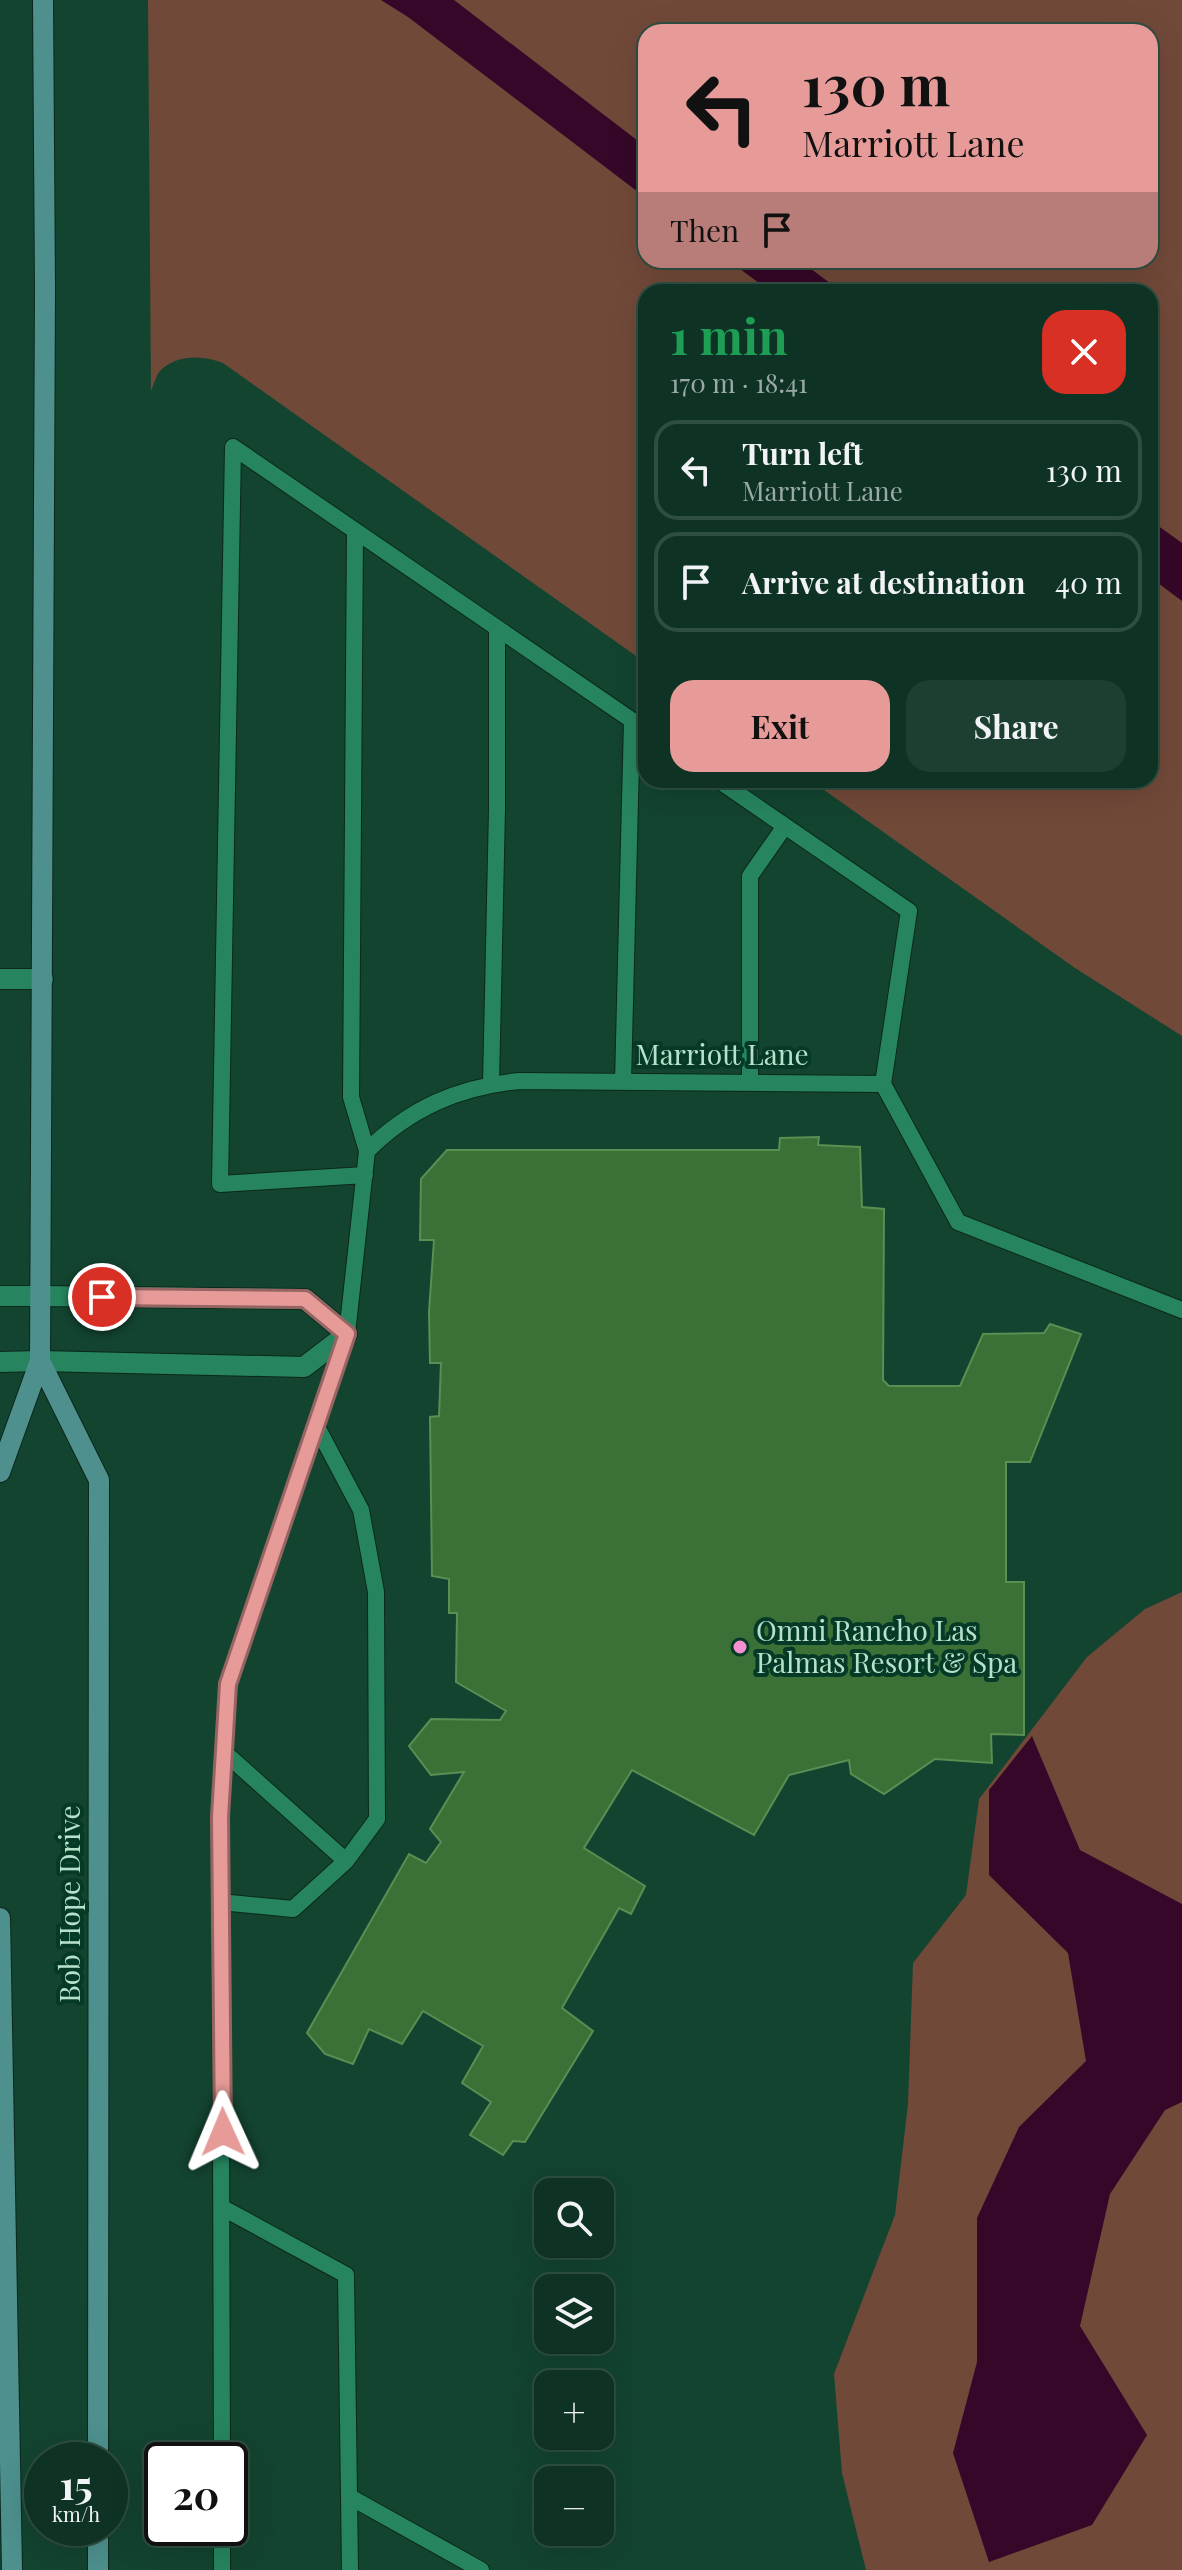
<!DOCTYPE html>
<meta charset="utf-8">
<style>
:root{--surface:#0e3324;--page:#1c3f31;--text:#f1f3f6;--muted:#9baaa6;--line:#2e4e41;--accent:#e69b98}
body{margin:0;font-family:"Playfair Display",serif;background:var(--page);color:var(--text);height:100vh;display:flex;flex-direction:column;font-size:30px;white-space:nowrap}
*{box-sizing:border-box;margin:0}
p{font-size:26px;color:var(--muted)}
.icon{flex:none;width:44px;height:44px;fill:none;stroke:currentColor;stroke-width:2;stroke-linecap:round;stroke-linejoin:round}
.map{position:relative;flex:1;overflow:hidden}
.panel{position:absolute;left:638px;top:284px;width:520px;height:504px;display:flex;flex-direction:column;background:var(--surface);border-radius:24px;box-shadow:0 8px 32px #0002,0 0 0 2px var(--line)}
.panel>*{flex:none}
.top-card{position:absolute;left:638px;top:24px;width:520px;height:244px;border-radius:24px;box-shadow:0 8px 32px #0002,0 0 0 2px var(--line);background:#e69b98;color:#111;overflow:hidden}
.buttons{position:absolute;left:534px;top:2178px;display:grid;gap:16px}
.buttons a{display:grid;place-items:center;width:80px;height:80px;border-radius:16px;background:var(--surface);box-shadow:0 8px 32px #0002,0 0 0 2px var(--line);font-size:40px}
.speed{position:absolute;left:24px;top:2442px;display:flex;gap:16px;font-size:40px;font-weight:700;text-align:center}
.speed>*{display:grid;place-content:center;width:104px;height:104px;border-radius:50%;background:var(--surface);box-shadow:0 8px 32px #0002,0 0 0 2px var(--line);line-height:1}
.speed small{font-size:20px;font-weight:400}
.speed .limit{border:4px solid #111;border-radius:12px;background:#fff;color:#111}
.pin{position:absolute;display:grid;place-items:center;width:68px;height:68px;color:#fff;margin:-34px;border:4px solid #fff;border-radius:50%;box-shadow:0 2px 8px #0007}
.me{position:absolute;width:88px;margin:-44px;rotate:359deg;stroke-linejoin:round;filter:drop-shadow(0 0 6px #0008)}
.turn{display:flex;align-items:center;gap:28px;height:168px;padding:0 32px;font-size:36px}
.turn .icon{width:104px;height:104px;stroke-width:2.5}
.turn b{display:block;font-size:56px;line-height:68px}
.then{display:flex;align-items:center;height:76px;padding:0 32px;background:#0003;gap:16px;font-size:30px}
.round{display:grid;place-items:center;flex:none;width:84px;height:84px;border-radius:24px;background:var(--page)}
.headline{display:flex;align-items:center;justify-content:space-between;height:136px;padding:0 32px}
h1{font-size:48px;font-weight:700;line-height:60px;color:#1e9e55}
.button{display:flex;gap:16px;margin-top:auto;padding:16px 32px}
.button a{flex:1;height:92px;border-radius:24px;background:var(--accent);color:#111;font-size:32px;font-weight:700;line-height:92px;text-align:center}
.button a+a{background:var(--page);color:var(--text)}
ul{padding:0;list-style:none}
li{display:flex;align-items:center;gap:24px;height:100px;margin:0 16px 12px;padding:0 16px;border:4px solid var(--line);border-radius:24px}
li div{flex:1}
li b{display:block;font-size:30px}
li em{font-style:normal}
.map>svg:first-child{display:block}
.green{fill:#714939;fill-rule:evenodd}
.water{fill:#360728}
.building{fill:#3b7136;stroke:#588f53;stroke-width:2}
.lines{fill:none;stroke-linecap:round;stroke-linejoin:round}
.service-casing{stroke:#0b281b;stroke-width:18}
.minor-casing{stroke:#0b281b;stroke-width:22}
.tertiary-casing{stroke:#0b281b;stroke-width:22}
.secondary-casing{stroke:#0b281b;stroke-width:22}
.service{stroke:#26855f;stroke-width:16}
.minor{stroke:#26855f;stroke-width:20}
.tertiary{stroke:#26855f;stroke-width:20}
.secondary{stroke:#4d908d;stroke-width:20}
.route-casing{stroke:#966563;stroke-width:20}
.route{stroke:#e69b98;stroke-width:14}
.poi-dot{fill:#f690d0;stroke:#053a26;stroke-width:3}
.labels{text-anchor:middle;stroke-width:8;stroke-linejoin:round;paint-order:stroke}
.street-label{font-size:28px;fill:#b7e1cb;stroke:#053a26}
.poi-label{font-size:28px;fill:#b7e1cb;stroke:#053a26;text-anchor:start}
</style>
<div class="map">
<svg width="1182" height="2570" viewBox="0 0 1182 2570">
<rect width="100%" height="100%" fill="#134430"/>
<!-- green -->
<path class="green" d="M148,0H1182V1036L1075,968L810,780H1150V292H646V663L223,363C203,355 176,354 159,372C156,377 153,386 151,391ZM646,32H1150V260H646Z
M1182,1592V2570H866L842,2473L834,2374L895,2215L908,2104L913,1963L966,1895L979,1799L1087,1657L1145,1609Z"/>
<!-- water -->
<path class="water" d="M381,0H454L646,147V198L408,17Z
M728,260H799L842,292H771Z
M1150,520L1182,543V601L1150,577Z
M1032,1736L1080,1850L1182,1904V2102L1165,2110L1110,2194L1080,2326L1147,2435L1092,2525L989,2562L953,2453L977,2362V2218L1019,2127L1086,2061L1068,1953L989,1875V1790Z"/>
<!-- building -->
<path class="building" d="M819,1137L818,1145L860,1147L862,1207L884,1209L883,1380L889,1386H960L983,1334L1044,1333L1050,1324L1081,1334L1030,1462H1006V1582H1024V1735L991,1734L992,1763L935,1759L884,1794L851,1774L849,1760L789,1775L754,1835L632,1770L584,1848L645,1886L631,1914L619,1908L562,2008L593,2031L525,2142L513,2141L503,2155L470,2135L491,2102L462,2083L483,2046L423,2011L402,2044L369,2029L353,2064L325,2054L307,2033L409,1854L426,1863L441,1842L430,1829L464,1772L431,1775L409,1746L431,1719L500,1720L506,1711L456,1682L457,1613H449V1579L432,1576L430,1417L439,1416L441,1363H430L429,1312L434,1240H420L421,1179L447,1150H779L780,1138Z"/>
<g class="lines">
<!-- service casing -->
<g class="service-casing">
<path id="service" d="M355,531L351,1097L367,1151
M718,780L909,911L883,1084
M623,1082L632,721
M750,1083V876L785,826
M491,1084L497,809V629
M365,1175L220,1184L233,447L646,730
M224,1752L346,1861
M220,1902L293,1909L346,1861L377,1819L376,1592L361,1510L317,1427
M223,2208L346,2275L350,2570
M222,2460L220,1817L228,1684L347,1334L367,1151C410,1108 459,1087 519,1081L883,1084L958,1222L1182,1310
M350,2497L481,2570
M222,2570V2528"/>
</g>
<!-- minor casing -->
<g class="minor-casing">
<path id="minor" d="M0,979H43
M40,1296L305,1299L347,1334L304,1367L40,1361"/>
</g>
<!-- tertiary casing -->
<g class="tertiary-casing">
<path id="tertiary" d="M0,1296H40
M0,1362L40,1361"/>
</g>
<!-- secondary casing -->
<g class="secondary-casing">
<path id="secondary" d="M40,1361L99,1480L98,2460
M0,1472L40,1361L45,289L43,0
M0,1918L12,2570
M98,2528V2570"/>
</g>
<!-- service -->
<use href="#service" class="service"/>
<!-- minor -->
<use href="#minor" class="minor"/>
<!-- tertiary -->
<use href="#tertiary" class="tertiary"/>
<!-- secondary -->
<use href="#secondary" class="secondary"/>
</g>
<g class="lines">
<!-- route casing -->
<g class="route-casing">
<path id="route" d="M102,1297L305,1299L347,1334L228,1684L220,1817L223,2132"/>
</g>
<!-- route -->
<use href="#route" class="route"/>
</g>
<!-- markers -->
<circle class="poi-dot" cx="740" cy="1647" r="8"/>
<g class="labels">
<!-- street labels -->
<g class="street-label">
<text x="722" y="1065">Marriott Lane</text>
<text transform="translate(70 1904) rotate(-90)" y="10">Bob Hope Drive</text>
</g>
<!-- poi labels -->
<g class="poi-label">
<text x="756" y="1641">Omni Rancho Las<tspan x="756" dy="32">Palmas Resort &amp; Spa</tspan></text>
</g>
</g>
</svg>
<div class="buttons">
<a><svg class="icon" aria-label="search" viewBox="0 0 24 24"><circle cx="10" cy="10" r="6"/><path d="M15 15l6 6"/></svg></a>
<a><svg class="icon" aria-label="layers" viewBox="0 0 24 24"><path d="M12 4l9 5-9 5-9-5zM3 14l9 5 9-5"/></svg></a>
<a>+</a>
<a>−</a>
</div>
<div class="speed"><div>15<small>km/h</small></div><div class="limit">20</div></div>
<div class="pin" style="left:102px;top:1297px;background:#d93025"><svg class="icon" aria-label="arrive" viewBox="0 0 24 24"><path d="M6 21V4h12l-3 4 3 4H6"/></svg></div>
<svg class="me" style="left:223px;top:2132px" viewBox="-20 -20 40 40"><path d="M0-17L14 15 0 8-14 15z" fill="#e69b98" stroke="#fff" stroke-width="4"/></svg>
<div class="top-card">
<div class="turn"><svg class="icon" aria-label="left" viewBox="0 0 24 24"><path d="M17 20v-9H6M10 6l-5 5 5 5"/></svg><div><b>130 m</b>Marriott Lane</div></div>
<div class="then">Then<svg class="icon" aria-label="arrive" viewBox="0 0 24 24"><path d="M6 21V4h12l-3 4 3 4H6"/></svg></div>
</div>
<section class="panel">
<div class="headline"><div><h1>1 min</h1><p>170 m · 18:41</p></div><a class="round" style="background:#d93025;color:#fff"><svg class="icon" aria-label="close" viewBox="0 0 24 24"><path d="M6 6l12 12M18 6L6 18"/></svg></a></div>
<ul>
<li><svg class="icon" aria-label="left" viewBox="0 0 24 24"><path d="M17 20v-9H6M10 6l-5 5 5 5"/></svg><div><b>Turn left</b><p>Marriott Lane</p></div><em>130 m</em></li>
<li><svg class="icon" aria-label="arrive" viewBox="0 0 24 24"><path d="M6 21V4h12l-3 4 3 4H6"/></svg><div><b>Arrive at destination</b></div><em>40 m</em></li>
</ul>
<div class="button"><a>Exit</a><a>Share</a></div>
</section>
</div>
